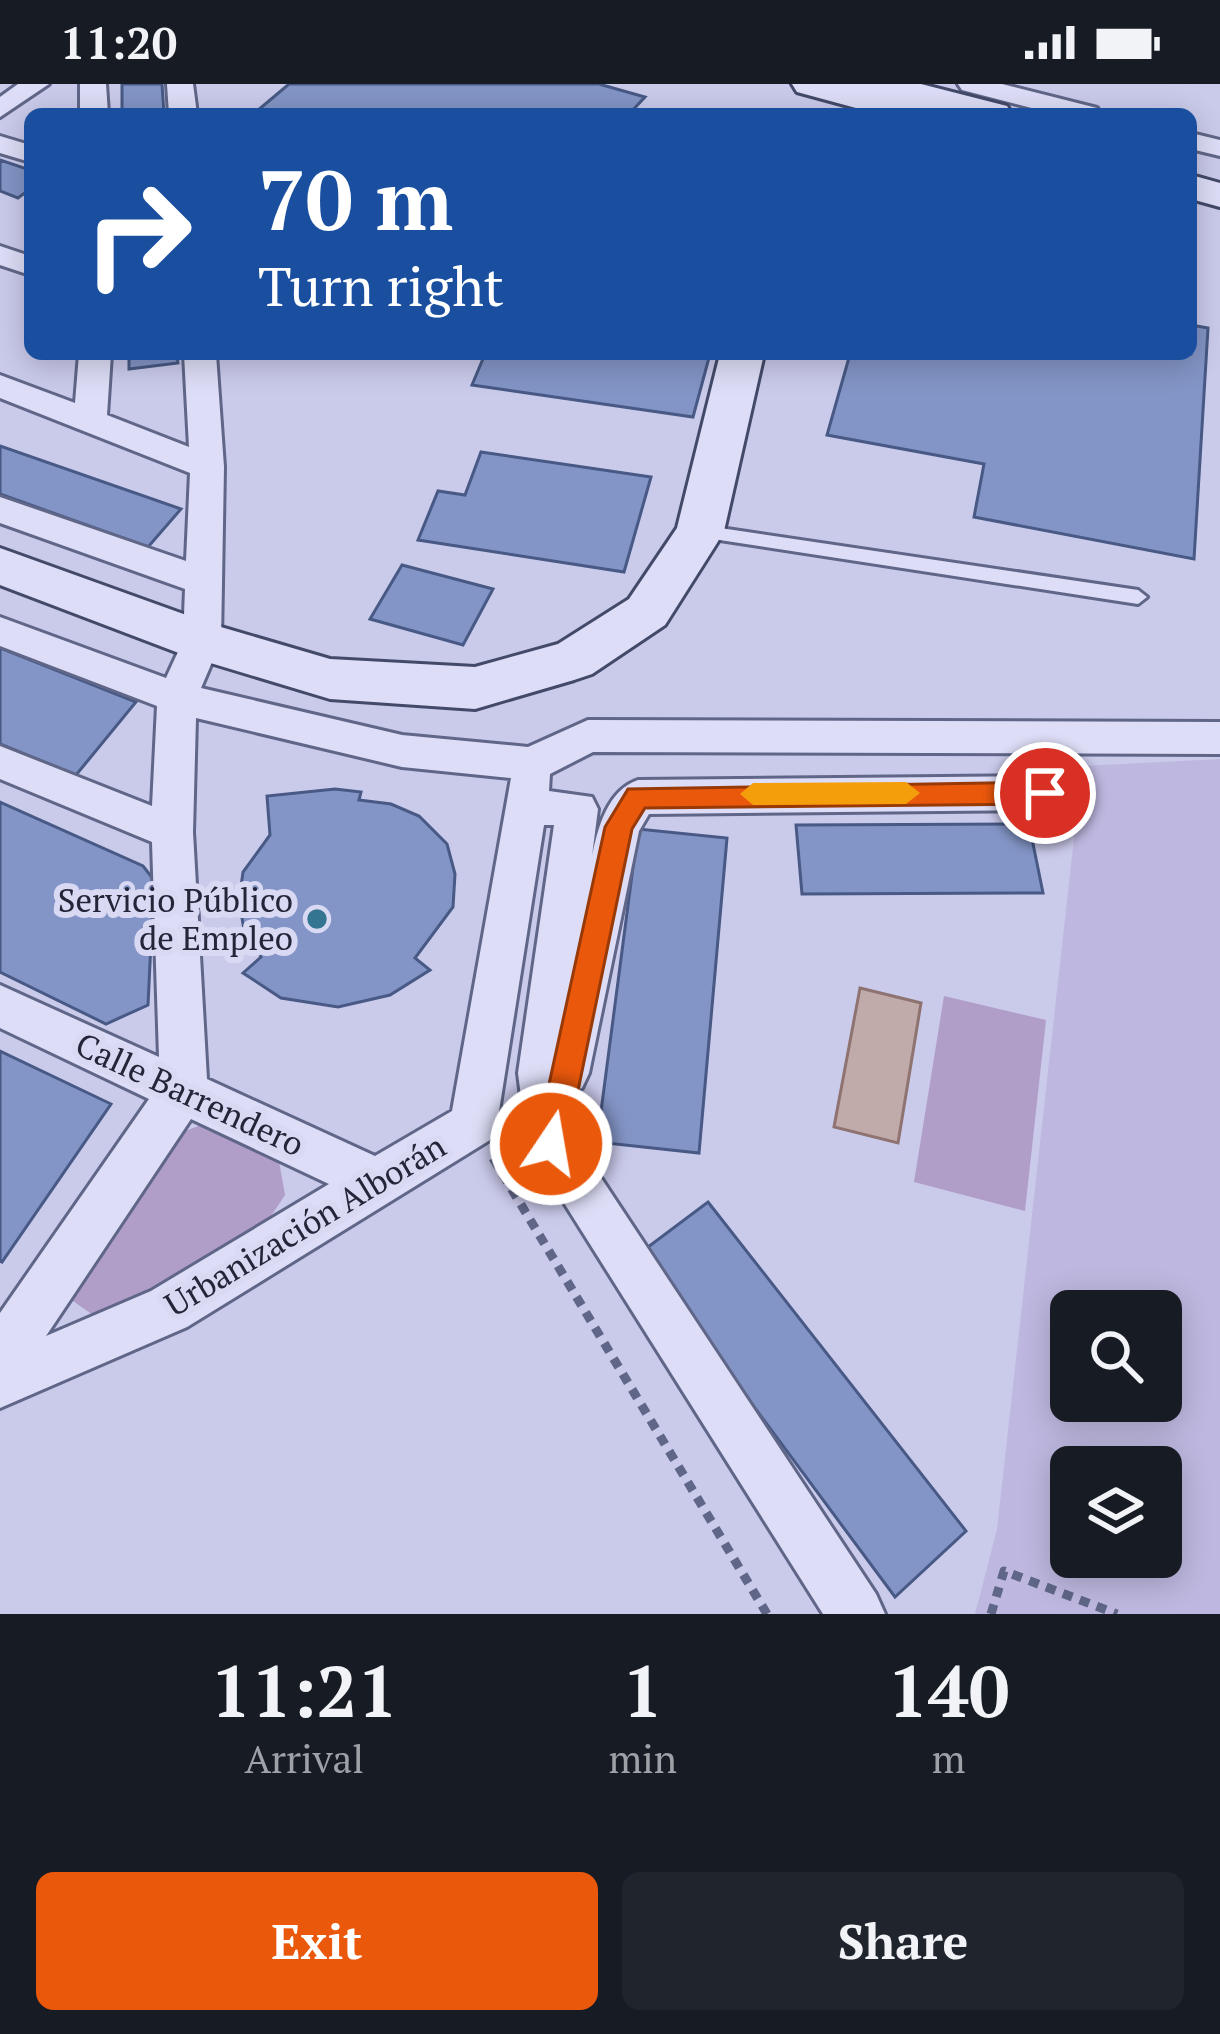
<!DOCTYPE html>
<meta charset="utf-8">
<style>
:root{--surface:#171b24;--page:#20242c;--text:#f1f3f6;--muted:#9ea1a6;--accent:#ea580c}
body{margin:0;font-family:"PT Serif",serif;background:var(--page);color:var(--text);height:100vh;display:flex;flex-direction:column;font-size:45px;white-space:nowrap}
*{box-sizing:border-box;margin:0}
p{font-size:39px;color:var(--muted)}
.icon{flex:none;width:66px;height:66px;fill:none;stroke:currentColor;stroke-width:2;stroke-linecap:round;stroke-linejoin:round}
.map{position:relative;height:1530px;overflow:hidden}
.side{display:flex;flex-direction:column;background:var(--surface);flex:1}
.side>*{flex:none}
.hud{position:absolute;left:24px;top:24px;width:1173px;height:252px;border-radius:18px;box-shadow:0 6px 30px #0003;background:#1a4fa0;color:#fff;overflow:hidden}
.tools{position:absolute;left:1050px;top:1206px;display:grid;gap:24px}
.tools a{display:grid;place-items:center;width:132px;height:132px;border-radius:18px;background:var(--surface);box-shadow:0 6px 30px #0003;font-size:60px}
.pin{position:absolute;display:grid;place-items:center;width:102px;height:102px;color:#fff;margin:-51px;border:6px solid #fff;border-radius:50%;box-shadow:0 3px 12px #0007}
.me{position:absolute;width:132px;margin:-66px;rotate:12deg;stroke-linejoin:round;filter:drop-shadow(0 0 9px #0008)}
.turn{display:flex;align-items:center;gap:42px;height:252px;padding:0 36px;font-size:54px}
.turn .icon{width:156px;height:156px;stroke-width:2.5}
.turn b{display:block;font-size:84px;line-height:102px}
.eta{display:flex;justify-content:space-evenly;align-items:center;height:204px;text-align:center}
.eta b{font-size:72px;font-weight:800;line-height:84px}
.primary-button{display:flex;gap:24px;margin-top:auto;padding:24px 36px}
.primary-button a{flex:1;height:138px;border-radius:18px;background:var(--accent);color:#fff;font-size:48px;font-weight:800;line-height:138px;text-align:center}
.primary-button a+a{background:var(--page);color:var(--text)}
.status{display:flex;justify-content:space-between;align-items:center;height:84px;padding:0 60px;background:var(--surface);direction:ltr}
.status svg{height:33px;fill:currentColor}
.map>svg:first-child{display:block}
.farmland{fill:#beb8e0;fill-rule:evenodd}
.green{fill:#b09ec9}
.water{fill:#c0aaaa;stroke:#8e7371;stroke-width:3}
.building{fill:#8395c6;stroke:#475984;stroke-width:3}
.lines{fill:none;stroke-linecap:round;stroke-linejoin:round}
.lane-casing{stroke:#606687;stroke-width:6}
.street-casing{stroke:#606687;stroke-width:6}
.secondary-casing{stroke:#434a69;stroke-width:6}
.path{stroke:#606687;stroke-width:9;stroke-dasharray:10 8;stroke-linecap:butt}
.lane{fill:#ddddf7;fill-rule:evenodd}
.street{fill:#ddddf7;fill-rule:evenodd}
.secondary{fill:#ddddf7;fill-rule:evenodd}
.route{fill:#ea580c;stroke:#983908;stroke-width:3}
.slow{fill:#f59e0b}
.poi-dot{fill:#347591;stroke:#d9d9f3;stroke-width:4.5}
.labels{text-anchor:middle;stroke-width:12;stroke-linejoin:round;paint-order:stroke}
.poi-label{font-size:33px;fill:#222638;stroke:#d9d9f3;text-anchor:end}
.street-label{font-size:33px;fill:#222638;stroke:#d9d9f3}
</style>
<div class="status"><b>11:20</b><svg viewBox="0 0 49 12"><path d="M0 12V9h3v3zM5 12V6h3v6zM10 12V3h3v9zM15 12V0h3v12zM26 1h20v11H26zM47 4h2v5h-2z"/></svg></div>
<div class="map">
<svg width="1220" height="1530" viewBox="0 0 1220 1530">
<rect width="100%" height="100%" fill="#cacaeb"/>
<!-- farmland -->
<path class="farmland" d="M1220,675V1530H975L997,1445L1082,682ZM1071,1227H1161V1317H1071ZM1071,1383H1161V1473H1071Z"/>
<!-- green -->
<path class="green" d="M944,912L1046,936L1025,1127L914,1098Z
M212,1037L278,1072L285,1111L259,1150L100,1236L73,1217V1197L166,1054Z"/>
<!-- water -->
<path class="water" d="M860,904L921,919L898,1059L834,1043Z"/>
<!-- building -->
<path class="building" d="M122,0H162L164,30H122Z
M289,0H599L645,13L629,30L257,27Z
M0,76L30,86V105L18,114L0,107Z
M1191,241L1208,244L1194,475L974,433L984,380L827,351L850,270H1191Z
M129,270H177L178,279L129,285Z
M485,270H710L693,333L472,301Z
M0,362L181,425L148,463L0,410Z
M481,368L651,393L624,488L418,456L438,407L465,411Z
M402,481L493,505L463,561L370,535Z
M0,564L136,618L76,691L0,660Z
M335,705L361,708L359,716L391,720L419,732L447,760L455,790L453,823L415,874L430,886L390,911L338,923L281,914L243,889L261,873L244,846L239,816L243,788L270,751L267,712Z
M0,718L143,782L154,796L148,921L106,940L0,888Z
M1029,740L1043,809L802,810L796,741Z
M638,745L727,754L699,1069L597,1058Z
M0,967L111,1020L2,1178L0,1177Z
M708,1118L966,1447L895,1513L640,1169Z"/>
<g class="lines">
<!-- lane casing -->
<g class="lane-casing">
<path id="lane" d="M700,441L1138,506L1147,513L1138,520L700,453L691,447Z"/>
</g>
<!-- street casing -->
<g class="street-casing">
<path id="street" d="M18,0H49L0,33V13Z
M80,0H106L108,30H80Z
M167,0H193L197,30H169Z
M958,0H1002L1097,24L1101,30H1055L962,6Z
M1191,49L1220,56V72L1191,65Z
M0,52L30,61V78L0,69Z
M0,162L30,172V191L0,181Z
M79,270H111L107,331L189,363L184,270H216L224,383L221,557L201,604L402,651L528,663L588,636L1220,638V670L593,668L550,690L549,707L592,713L598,725L592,772C598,743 608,706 638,696L1044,692L1058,697L1064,709L1058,721L1044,726L649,730L639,747L589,989L582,1004L567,1010L574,1053L876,1510L885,1530H823L527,1060L518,989L554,741H544L497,1040L490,1056L187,1243L0,1324V1229L149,1015L0,944V901L159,973L152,758L0,695V662L152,722L157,622L0,562V533L166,594L183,557L185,505L0,439V413L186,477L190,389L0,314V291L75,319ZM196,634L402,683L511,694L452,1027L375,1072L207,995L193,748ZM191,1035L329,1100L151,1207L46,1252Z"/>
</g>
<!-- secondary casing -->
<g class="secondary-casing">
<path id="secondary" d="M792,0H921L1007,22L1012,30H951L932,25L934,30H878L797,8Z
M1191,91L1220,99V123L1191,115Z
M720,270H764L724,447L717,459L665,541L592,590L574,596L475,625L330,615L184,571L0,501V464L214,541L330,575L475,583L558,560L629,515L677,444Z"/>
</g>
<!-- path -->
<path class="path" d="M493,1074L767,1530
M991,1530L1004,1487L1117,1530"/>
<!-- lane -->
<use href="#lane" class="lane"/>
<!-- street -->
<use href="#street" class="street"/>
<!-- secondary -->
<use href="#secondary" class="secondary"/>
</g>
<!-- route -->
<path class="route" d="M1045,698L1058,709L1045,720L645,724L632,745L567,1060L562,1071L551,1075L540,1071L536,1060L605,743L628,705Z"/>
<!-- slow -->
<path class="slow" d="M906,698L920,709L906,720L753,721L740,710L753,699Z"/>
<!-- markers -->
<circle class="poi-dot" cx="317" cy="835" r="12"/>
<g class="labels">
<!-- poi labels -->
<g class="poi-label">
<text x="293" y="828">Servicio Público<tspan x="293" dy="38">de Empleo</tspan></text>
</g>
<!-- street labels -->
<g class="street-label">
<text transform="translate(190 1010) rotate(25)" y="12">Calle Barrendero</text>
<text transform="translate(305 1141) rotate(-31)" y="12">Urbanización Alborán</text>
</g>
</g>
</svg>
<div class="tools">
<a><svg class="icon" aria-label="search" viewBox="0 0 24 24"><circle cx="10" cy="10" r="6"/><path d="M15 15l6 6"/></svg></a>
<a><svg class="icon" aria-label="layers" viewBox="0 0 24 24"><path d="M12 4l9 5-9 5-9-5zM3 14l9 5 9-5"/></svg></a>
</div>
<div class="pin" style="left:1045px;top:709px;background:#d93025"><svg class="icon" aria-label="arrive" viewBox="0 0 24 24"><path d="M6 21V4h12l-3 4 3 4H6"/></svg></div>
<svg class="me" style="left:551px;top:1060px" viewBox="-20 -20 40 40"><circle r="17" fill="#ea580c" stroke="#fff" stroke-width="3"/><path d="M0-11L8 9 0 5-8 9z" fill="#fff"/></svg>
<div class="hud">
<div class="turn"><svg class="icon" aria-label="right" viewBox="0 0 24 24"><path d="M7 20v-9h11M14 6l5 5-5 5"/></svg><div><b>70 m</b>Turn right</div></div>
</div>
</div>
<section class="side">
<div class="eta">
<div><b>11:21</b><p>Arrival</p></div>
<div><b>1</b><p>min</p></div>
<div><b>140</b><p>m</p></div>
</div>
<div class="primary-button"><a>Exit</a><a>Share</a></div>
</section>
